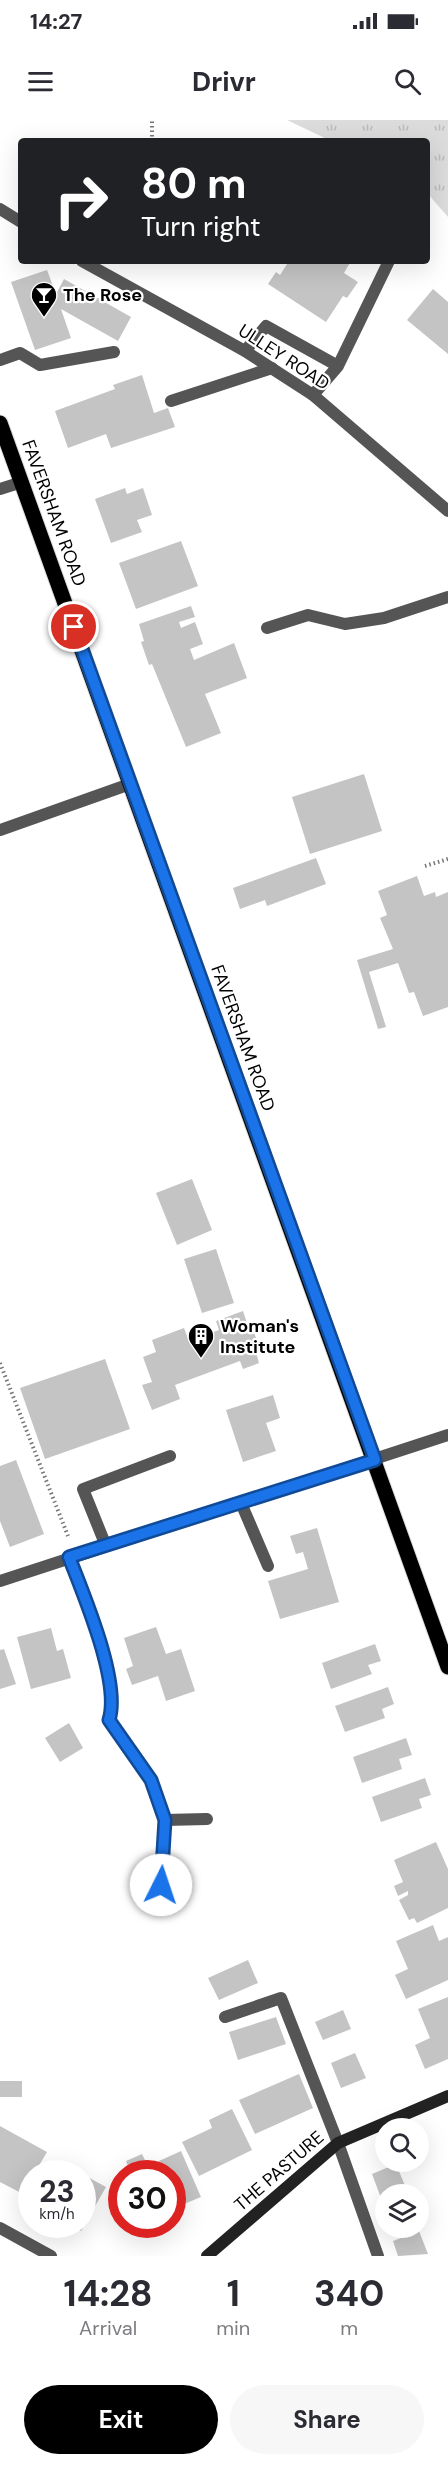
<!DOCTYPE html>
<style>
:root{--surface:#fff;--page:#f7f7f7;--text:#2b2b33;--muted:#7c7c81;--accent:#000}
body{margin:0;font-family:"DM Sans",sans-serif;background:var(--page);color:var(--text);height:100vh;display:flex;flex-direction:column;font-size:22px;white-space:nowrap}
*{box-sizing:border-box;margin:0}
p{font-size:20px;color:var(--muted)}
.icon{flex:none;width:33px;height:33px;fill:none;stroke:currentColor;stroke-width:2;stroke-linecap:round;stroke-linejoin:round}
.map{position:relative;height:2136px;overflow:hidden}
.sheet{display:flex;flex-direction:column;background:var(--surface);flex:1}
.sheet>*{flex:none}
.hud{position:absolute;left:18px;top:18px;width:412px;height:126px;border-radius:6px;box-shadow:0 6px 24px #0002;background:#202124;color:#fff;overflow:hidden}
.tools{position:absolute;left:375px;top:1998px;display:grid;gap:12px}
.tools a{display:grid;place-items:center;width:54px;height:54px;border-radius:50%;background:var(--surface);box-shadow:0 6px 24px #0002;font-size:30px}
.speed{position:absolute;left:18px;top:2040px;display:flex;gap:12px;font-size:30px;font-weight:700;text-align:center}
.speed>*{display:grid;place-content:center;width:78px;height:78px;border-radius:50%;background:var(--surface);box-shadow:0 6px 24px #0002;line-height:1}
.speed small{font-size:15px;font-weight:400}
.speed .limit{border:9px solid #d22;background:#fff;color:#111}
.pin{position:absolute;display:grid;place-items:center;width:51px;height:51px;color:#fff;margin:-26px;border:3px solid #fff;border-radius:50%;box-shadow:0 2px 6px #0007}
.me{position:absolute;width:66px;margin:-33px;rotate:4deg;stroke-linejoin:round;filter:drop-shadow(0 0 4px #0008)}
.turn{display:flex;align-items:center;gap:21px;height:126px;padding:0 24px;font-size:27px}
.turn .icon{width:78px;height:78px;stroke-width:2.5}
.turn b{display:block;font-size:42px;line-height:51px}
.eta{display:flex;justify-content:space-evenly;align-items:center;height:102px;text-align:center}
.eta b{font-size:36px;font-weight:700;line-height:42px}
.action{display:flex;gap:12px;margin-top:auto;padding:12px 24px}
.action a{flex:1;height:69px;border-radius:36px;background:var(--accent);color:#fff;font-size:24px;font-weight:700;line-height:69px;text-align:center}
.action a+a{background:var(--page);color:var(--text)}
.status{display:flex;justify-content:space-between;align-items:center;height:42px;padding:0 30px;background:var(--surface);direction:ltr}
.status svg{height:16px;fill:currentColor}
header{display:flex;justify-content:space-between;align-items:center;height:78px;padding:0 24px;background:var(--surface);font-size:27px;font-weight:700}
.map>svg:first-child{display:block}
.park{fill:url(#park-tufts)}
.building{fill:#c4c4c4}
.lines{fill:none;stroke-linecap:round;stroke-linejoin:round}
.primary-casing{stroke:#dbdbdb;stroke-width:17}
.path{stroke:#777;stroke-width:4;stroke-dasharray:1.5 3;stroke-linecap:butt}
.lane{stroke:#555;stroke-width:12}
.street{stroke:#555;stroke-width:12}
.secondary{stroke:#222;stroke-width:12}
.primary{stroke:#000;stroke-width:15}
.route-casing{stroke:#114b97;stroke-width:15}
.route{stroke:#1a73e8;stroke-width:10}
.labels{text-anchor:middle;stroke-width:4.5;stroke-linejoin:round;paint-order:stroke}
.poi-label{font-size:18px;font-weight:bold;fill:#000;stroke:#fff;text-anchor:start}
.street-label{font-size:18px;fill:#000;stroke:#fff}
</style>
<div class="status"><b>14:27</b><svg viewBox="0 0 49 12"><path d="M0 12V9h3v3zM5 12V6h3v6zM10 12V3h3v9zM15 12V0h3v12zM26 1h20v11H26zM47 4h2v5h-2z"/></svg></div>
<header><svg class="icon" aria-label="menu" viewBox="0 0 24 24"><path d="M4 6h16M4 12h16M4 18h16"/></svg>Drivr<svg class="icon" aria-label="search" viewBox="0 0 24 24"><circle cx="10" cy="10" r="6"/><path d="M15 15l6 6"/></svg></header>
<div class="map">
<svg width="448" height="2136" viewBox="0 0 448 2136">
<defs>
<pattern id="park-tufts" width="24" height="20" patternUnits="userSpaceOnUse" patternTransform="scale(1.5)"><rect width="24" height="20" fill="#dcdcdc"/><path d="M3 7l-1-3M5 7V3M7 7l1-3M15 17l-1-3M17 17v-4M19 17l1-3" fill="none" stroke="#bbb"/></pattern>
</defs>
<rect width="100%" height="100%" fill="#fff"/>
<!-- park -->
<path class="park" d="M287,0H448V97L428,74V21H331Z"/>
<!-- building -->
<path class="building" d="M289,141H351L344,153L358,162L347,178L343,176L326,202L268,164L276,152L280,155Z
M47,150L56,174L64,159L131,197L118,221L61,189L71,218L35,230L11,162Z
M433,169L448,182V234L407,200Z
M142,255L154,293L168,288L175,307L111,328L106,314L68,328L55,291L115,269L113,265Z
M125,368L127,374L143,368L152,395L137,400L142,412L111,423L95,379Z
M181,421L198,466L136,489L119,443Z
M191,486L195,497L179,502L181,508L195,502L203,524L190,529L194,540L234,523L247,558L205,574L221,613L186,627L152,544L149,545L141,522L144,521L139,504Z
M364,654L382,711L310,734L292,677Z
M316,738L326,764L267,786L265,780L240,789L233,768Z
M417,756L424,776L435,772L436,777L448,772V887L423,896L414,872L409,873L398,843L369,852L386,907L378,909L357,840L393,829L380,798L387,795L378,771Z
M192,1059L212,1110L177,1125L156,1073Z
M216,1129L234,1183L202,1193L184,1139Z
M243,1191L247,1203H250L261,1230L256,1232L259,1243L243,1249L240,1241L175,1265L180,1279L152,1290L142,1265L152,1262L143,1237L156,1232L152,1220L184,1208L189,1221L219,1210L216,1201Z
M105,1239L130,1309L45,1339L20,1268Z
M273,1275L280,1298L266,1303L276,1331L243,1342L226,1290Z
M16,1340L44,1414L10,1427L0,1401V1346Z
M317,1408L339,1482L280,1499L268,1461L308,1449L303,1432L296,1434L290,1416Z
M156,1507L166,1534L181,1529L195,1571L166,1581L158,1556L132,1565L126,1549L133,1546L124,1518Z
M51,1508L57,1531L63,1529L71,1558L31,1569L17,1517Z
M375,1524L381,1541L368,1545L372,1554L331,1569L322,1543Z
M4,1529L16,1564L0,1569V1530Z
M388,1567L394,1584L382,1589L385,1598L345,1612L335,1586Z
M69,1603L83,1628L60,1642L45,1618Z
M406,1618L412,1635L399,1639L402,1649L362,1663L353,1637Z
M425,1658L431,1675L419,1679L422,1688L381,1702L372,1677Z
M436,1722L448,1749V1788L417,1803L414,1798L409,1800L399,1780L408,1775V1771L398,1776L394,1766L403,1762L394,1740Z
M433,1805L439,1821L448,1817V1860L406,1879L395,1855L408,1849L396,1821Z
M248,1840L258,1863L219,1880L208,1858Z
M448,1877V1939L425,1949L415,1925L430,1918L418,1889Z
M343,1890L351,1909L323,1920L315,1902Z
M276,1897L286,1924L238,1940L229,1912Z
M355,1933L366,1958L341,1968L331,1943Z
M299,1954L313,1988L255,2014L239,1980Z
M0,1961H22V1977H0Z
M232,1989L252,2030L199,2056L182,2022L212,2008L209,2000Z
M0,2006L47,2032L34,2054H32L23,2074L0,2062Z
M181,2031L201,2077L172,2089V2054H131L126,2041L142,2034L148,2046Z
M56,2040L81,2054H49Z
M396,2044L406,2068L381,2078L372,2054Z
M82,2054L106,2067L81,2111L69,2104H82Z
M122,2057V2074L115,2060Z
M419,2111L428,2134L398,2136L393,2121Z"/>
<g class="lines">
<!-- primary casing -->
<g class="primary-casing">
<path id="primary" d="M0,303L448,1547"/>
</g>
<!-- path -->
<path class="path" d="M152,21V0
M425,746L448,739
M0,1243L68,1416"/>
<!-- lane -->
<path class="lane" d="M245,231L266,206L338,246
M0,240L20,233L40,245L114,232
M313,275L338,246L389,141
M171,281L272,248
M0,369L22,362
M267,508L308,495L345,504L384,498L448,477
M241,1383L268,1446
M106,1426L83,1369L170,1336
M225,1897L281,1878L338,2023L378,2136"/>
<!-- street -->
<path class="street" d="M0,89L21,102
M82,141L245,231L313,275L448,391
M0,710L130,664
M69,1437C84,1476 121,1562 109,1600L151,1660L165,1700L161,1765
M0,1461L448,1315
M165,1700L207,1699
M0,2108L51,2136"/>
<!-- secondary -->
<path class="secondary" d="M207,2136L338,2023L448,1976"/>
<!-- primary -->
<use href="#primary" class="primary"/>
</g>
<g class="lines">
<!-- route casing -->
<g class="route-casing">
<path id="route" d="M74,507L375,1340L69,1437C84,1476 121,1562 109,1600L151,1660L165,1700L161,1765"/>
</g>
<!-- route -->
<use href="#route" class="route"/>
</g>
<!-- icons -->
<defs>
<g id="bar-pin" transform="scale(1.35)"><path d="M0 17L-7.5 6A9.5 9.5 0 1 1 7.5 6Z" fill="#000" stroke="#fff"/><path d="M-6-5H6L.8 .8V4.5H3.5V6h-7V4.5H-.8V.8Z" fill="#fff"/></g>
<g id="building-pin" transform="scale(1.35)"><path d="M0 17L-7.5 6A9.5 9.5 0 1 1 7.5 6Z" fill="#000" stroke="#fff"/><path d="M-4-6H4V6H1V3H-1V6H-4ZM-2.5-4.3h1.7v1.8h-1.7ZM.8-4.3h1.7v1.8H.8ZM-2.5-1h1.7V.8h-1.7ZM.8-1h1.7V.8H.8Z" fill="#fff"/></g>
</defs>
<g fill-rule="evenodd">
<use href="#bar-pin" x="44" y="175"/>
<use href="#building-pin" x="201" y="1216"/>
</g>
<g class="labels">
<!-- poi labels -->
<g class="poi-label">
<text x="63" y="181">The Rose</text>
<text x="220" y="1212">Woman's<tspan x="220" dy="21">Institute</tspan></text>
</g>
<!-- street labels -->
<g class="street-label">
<text transform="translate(284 237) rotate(33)" y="6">ULLEY ROAD</text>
<text transform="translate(54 393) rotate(70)" y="6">FAVERSHAM ROAD</text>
<text transform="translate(243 918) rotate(70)" y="6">FAVERSHAM ROAD</text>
<text transform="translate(279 2051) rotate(-41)" y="6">THE PASTURE</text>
</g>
</g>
</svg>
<div class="tools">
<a><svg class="icon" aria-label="search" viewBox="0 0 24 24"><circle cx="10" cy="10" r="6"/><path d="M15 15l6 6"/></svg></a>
<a><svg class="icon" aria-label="layers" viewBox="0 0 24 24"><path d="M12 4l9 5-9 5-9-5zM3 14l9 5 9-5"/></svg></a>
</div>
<div class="speed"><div>23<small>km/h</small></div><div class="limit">30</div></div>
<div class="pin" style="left:74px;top:507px;background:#d93025"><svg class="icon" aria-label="arrive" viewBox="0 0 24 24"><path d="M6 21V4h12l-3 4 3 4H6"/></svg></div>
<svg class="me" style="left:161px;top:1765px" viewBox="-20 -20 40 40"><circle r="19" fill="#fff"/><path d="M0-13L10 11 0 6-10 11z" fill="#1a73e8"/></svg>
<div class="hud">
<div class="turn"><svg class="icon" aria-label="right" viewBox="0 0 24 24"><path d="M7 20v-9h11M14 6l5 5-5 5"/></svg><div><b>80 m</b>Turn right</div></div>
</div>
</div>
<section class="sheet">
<div class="eta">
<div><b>14:28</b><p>Arrival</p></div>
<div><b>1</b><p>min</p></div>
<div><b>340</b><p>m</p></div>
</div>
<div class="action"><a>Exit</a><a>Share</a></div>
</section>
